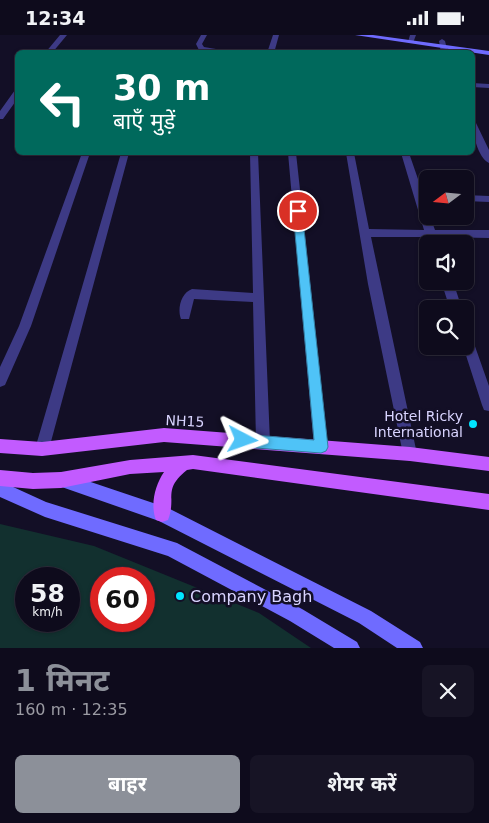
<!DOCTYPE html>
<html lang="hi">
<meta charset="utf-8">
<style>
:root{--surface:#0e0b1c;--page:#171425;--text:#f1f3f6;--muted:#9b9ba3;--line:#2e2b3b;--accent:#8c9099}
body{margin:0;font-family:"DejaVu Sans","Noto Sans Devanagari",sans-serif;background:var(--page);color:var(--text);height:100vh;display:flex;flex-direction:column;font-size:19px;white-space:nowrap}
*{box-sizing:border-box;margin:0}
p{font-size:16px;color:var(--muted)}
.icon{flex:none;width:28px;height:28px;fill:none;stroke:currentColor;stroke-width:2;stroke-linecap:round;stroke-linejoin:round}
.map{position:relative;height:613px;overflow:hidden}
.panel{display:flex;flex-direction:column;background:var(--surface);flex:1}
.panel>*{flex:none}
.banner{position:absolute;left:15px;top:15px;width:460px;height:105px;border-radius:8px;box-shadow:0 1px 4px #0004,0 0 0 1px var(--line);background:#00695c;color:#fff;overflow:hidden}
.needle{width:32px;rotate:254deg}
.buttons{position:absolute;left:419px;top:135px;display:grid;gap:10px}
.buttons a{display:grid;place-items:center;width:55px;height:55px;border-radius:8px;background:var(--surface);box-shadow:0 1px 4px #0004,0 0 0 1px var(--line);font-size:25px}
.speed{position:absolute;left:15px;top:532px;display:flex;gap:10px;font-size:25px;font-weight:700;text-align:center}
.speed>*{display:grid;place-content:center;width:65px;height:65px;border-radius:50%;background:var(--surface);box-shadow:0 1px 4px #0004,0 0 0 1px var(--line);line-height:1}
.speed small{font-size:12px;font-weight:400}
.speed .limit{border:8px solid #d22;background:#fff;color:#111}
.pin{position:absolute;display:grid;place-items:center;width:42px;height:42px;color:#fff;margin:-21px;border:2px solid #fff;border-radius:50%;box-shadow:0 1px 5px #0007}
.me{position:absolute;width:55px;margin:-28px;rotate:94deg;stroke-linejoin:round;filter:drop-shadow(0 0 4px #0008)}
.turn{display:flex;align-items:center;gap:18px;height:105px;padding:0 15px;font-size:22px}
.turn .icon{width:65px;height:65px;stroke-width:2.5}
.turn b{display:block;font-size:35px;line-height:42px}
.round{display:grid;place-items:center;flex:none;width:52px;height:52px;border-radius:8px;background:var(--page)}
.headline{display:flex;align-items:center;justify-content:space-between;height:85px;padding:0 15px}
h1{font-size:30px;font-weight:700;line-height:38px;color:var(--accent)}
.action{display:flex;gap:10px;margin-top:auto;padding:10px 15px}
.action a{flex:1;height:58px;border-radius:8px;background:var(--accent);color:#fff;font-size:20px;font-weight:700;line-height:58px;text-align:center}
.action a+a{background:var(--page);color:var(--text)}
.status{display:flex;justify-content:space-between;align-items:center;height:35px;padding:0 25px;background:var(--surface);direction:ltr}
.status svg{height:14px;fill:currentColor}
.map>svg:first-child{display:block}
.green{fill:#12302f;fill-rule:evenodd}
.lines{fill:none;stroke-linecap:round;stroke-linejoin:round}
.street{fill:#3d3a85;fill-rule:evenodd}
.secondary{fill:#6f6bff;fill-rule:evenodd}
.primary{fill:#c25bff;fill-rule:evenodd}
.route{fill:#4fc3f7;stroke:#337fa1}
.poi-dot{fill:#00e5ff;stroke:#130f26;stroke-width:2}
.labels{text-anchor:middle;stroke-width:5;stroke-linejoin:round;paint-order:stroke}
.poi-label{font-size:14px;fill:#d9d4ff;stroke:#130f26;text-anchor:end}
.street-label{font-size:14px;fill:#d9d4ff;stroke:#130f26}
.near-poi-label{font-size:16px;fill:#d9d4ff;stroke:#130f26;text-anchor:start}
</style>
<div class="status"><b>12:34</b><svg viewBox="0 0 49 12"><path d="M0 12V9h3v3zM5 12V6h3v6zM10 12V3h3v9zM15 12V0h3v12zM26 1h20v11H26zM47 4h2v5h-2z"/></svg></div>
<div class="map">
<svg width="489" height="613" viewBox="0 0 489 613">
<rect width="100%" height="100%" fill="#130f26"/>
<!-- green -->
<path class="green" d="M0,489L94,511L259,578L311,613H0ZM26,544H69V586H26ZM101,544H144V586H101Z"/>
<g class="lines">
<!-- street -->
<path class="street" d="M60,0H67L52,18H45Z
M201,0H207L202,9L204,12L240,18L199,15L196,9Z
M273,0H279L274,18H267Z
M410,0H416L413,8L408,7Z
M442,4L445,6L448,18H441L439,6Z
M472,48L489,49V53L472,52Z
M15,55H18V63L3,84H0V76Z
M472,86L476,88L489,115V128C478,123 472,97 472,86Z
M82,118H90L31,291L5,350L0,352V332L19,291Z
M121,118H129L49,414L47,419L42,421L37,419L35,414Z
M250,118H258L270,407L268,412L263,414L258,412L256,407L253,267L194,264L189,284H181C177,274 181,258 192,254L253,258Z
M288,118H296L328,412L326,417L321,419L316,417L314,412Z
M346,118H354L369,194L424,195L401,118H409L428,173V181H430L435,195H489V203L437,202L439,209H429L427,202H371L417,419L415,424L410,426L405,424L403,419L368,249Z
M465,160L489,161V167L465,166Z
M441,246H453L462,274H450Z
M465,295L469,296L471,300L489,351V376L484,375L482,370L463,311H465Z"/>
<!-- secondary -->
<path class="secondary" d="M355,0H373L489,16V20Z
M61,437L168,473L371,576L420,607L423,613H397L359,588L159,486L56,450L53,445L56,440Z
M0,446L46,467L177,508L302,574L357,607L360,613H334L290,586L168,521L45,482L0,462Z"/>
<!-- primary -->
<path class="primary" d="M164,393L410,412L489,422V436L410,426L164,407L42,421L0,418V404L42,407Z
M193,420L489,459V475L193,434L187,435C162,455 177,462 168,485L162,487L156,485C150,470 155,450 164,437L130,439L61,453L33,454L0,451V435L33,438L61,437L130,425Z"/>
</g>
<!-- route -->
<path class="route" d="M298,173L302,176L328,412L326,416L321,418L243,412L238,410L236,405L238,401L243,399L314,405L293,176Z"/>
<!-- markers -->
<g class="poi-dot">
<circle cx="473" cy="389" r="5"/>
<circle cx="180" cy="561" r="5"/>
</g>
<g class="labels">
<!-- poi labels -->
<g class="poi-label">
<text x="463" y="386">Hotel Ricky<tspan x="463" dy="16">International</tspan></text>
</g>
<!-- street labels -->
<g class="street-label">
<text transform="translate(185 386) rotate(3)" y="5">NH15</text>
</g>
<!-- near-poi labels -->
<g class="near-poi-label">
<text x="190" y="567">Company Bagh</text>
</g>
</g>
</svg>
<div class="buttons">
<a><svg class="needle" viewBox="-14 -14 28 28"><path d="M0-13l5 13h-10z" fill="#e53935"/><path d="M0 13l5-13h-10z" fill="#9b9ba3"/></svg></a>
<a><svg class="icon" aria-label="sound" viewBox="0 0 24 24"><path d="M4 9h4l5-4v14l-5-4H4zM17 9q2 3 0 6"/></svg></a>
<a><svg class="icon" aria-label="search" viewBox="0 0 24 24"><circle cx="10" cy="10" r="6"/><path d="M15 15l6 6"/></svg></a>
</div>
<div class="speed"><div>58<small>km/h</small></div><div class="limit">60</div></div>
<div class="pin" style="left:298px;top:176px;background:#d93025"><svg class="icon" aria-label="arrive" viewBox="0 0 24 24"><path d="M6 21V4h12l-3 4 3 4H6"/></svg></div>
<svg class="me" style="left:243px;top:405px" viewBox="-20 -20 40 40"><path d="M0-17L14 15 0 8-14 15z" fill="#4fc3f7" stroke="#fff" stroke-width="4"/></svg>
<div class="banner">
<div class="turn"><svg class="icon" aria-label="left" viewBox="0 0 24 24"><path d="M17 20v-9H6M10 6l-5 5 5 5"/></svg><div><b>30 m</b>बाएँ मुड़ें</div></div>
</div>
</div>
<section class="panel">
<div class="headline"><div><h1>1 मिनट</h1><p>160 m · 12:35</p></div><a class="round"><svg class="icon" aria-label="close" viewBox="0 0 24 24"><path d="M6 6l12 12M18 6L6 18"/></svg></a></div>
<div class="action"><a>बाहर</a><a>शेयर करें</a></div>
</section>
